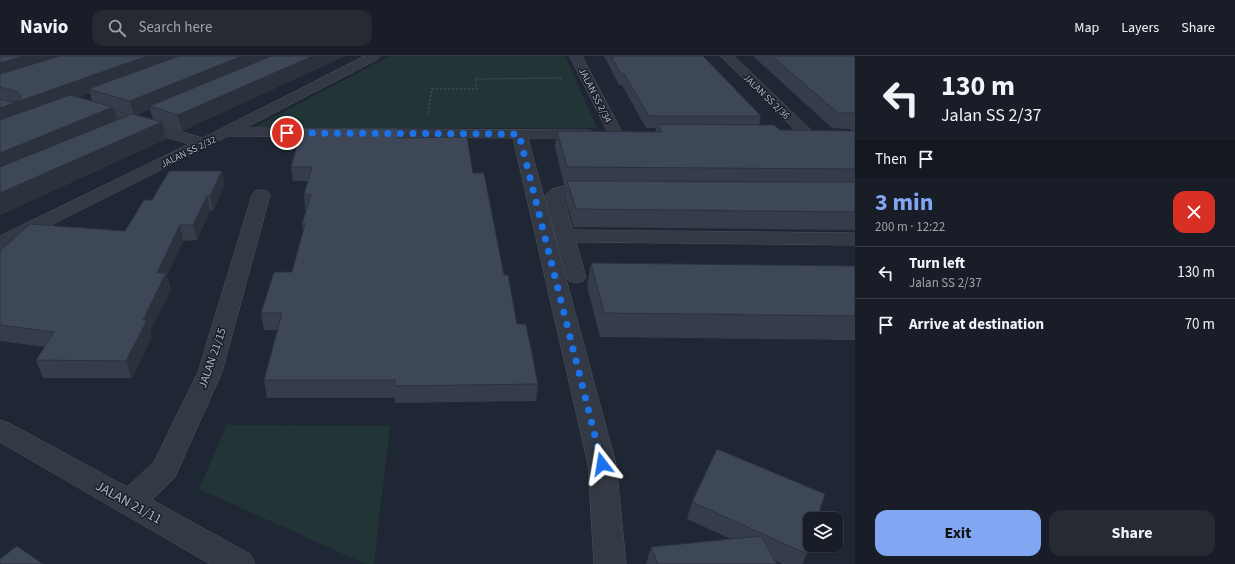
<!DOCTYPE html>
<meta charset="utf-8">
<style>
:root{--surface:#181d27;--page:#252a33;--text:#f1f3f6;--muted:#9fa2a7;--line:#363b44;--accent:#81a7f3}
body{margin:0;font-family:"Source Sans 3",sans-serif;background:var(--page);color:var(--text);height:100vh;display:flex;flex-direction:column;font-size:15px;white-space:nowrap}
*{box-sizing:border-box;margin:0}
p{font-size:13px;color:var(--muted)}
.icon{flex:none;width:22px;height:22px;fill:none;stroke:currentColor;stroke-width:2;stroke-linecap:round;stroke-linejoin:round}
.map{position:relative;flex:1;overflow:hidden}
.panel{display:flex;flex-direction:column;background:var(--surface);width:380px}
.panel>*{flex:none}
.hud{background:#181d27;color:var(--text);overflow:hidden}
.buttons{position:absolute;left:803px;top:456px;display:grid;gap:8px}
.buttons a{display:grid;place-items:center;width:40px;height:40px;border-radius:8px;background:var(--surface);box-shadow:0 1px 3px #0004,0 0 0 1px var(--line);font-size:20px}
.pin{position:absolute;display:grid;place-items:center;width:34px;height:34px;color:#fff;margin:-17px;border:2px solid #fff;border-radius:50%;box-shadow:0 1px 4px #0007}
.me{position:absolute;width:44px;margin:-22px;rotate:346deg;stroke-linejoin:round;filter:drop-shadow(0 0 3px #0008)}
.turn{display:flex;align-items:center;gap:14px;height:84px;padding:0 20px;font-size:18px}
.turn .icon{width:52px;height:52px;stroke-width:2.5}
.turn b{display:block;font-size:28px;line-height:34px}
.then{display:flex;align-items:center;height:38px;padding:0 20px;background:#0003;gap:8px;font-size:15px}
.round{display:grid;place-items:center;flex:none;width:42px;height:42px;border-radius:12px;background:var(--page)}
.headline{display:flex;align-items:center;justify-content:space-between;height:68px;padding:0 20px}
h1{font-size:24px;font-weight:700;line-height:30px;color:var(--accent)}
.button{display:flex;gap:8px;margin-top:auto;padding:8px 20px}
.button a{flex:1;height:46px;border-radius:12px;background:var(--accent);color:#111;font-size:16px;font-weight:700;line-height:46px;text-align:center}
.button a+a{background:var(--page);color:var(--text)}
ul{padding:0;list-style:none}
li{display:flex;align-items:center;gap:12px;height:52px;padding:0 20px;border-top:1px solid var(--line)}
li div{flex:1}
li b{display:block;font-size:15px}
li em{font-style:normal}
header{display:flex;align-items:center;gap:24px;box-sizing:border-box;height:56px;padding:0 20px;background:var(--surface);border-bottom:1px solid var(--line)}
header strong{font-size:19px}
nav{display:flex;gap:22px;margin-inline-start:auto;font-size:14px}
.search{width:280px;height:36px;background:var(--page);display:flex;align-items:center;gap:10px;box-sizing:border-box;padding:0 14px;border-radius:12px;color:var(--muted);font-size:15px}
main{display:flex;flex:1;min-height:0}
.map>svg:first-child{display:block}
.green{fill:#223436}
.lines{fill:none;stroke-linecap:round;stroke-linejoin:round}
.minor-casing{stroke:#4d5460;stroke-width:1}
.path{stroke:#3f4f53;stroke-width:1.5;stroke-dasharray:2 2;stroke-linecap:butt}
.minor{fill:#333945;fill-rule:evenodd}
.wall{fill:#353d4b;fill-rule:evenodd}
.shaded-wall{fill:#2b323d}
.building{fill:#3e4757;stroke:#2b323d}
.route{stroke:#1a73e8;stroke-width:7;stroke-dasharray:0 12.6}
.labels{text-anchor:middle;stroke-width:3;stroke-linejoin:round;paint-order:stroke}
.far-street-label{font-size:10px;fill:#adb4c2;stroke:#181f29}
.street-label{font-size:12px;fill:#adb4c2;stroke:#181f29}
.near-street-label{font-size:14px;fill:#adb4c2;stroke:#181f29}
</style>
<header>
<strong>Navio</strong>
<div class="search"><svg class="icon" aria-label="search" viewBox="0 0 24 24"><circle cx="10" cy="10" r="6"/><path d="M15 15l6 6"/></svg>Search here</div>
<nav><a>Map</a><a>Layers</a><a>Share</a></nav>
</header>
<main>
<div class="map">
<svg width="855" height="508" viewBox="0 0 855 508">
<rect width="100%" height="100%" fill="#202734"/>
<!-- green -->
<path class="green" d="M390,0H565L597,72H253Z
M227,369L390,370L374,508H366L199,433Z"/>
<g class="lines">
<!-- minor casing -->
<g class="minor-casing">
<path id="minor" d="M365,0H380L378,3L245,72L330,73L335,74L337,77L335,80L330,81L228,80L7,191L0,193V180L189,88L83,55L81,52L83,49L88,48L93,49L202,82Z
M570,0H582L623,78L621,81L616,82L611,81L609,78Z
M721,0H734L813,76L816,79L813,82L808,84L803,82Z
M368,73L586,74L591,75L593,78L591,81L586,82H528L616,408L626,508H594L588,408L513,82L368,81L363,80L361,77L363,74Z
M574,128L602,130L605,134L602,138C590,141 575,135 563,141L573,174L855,177V189L576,186L586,221L583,225L576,227L569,225L566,221L545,139L552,133Z
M261,134L267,135L270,139L222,316L175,421L152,444L250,498L255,508H210L0,386V364L9,367L127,431L154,406L198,316L252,139L255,135Z"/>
</g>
<!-- path -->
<path class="path" d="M428,57L432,33H477L475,23L562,22"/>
<!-- minor -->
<use href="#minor" class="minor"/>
</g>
<!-- wall -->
<path class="wall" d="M0,0H345L182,75L162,69L166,83L0,159ZM90,37L92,45L78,41ZM150,53L153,64L137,59ZM114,54L129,59L117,64Z
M604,0H703L761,60L759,69L780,74L850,75L851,73L832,72L753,0H855V174L574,171L565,143L567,129H564L555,91L557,75L655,76L656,72H646L622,29H619Z
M398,82L473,117L504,219L517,268L538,328L536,345L395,347V342H267L264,324L278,274H264L261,257L292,216L303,175L302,168L306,154H305L304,139L308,125H293L291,111Z
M225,129L213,155H210L197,184L183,185L167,220L171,234L150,275L152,281L132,322H43L36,304L45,291L0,285V195L125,175L152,144Z
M591,207L855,210V284L600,281L587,230Z
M692,446L807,498L802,508H783L774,504L777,508H646L651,491L731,483L687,463Z"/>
<!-- shaded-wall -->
<path class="shaded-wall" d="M24,0H73L0,23V7Z
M147,0H188L88,33L90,37L0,70V52Z
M242,0H277L150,50V53L134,60L130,45Z
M313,0H345L182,75L178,59Z
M113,51L118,67L0,117V97Z
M162,66L166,83L0,159V137Z
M222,115L225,129L213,155L210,140Z
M207,140L210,155L197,184L193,169Z
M180,169L183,185L167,220L171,234L150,275L152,281L132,322L126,305L143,264L157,217Z"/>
<!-- building -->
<path class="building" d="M0,0H24L0,7Z
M60,0H147L0,52V43L12,46L18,45L21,41L18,36L0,31V18Z
M179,0H242L130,45L88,33Z
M271,0H313L178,59L150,50Z
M611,0H703L761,60H649L624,18H621Z
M772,0H855V57H838Z
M70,39L113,51L0,97V64Z
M132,58L162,66L0,137V111Z
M657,68L774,69L780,74L855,75V113L567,111L557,75L662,76Z
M302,72H398V82L467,81L473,117H484L504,219H508L517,268H526L538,328L395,330V324H264L282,257H261L274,216H292L305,168H302L311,139H304L312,111H291Z
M169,115H222L210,140H207L193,169H180L157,217H166L143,264H147L126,305L36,304L54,276L0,269V195L30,168L125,175L144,144H152Z
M567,125L855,126V156L576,153Z
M591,207L855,210V260L604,257Z
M717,393L825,438L817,463H810V487L807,498L692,446Z
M761,480L777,508H658L651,491Z
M17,490L43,508H0V503Z"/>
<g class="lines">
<!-- route -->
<path class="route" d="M287,77L519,78L602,408"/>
</g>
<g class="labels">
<!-- far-street labels -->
<g class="far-street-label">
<text transform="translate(596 39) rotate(63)" y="4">JALAN SS 2/34</text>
<text transform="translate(767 40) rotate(44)" y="4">JALAN SS 2/36</text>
<text transform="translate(188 95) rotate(-26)" y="4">JALAN SS 2/32</text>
</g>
<!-- street labels -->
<g class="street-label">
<text transform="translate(212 302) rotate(-71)" y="4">JALAN 21/15</text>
</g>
<!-- near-street labels -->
<g class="near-street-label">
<text transform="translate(129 446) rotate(29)" y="5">JALAN 21/11</text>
</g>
</g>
</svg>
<div class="buttons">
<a><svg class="icon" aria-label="layers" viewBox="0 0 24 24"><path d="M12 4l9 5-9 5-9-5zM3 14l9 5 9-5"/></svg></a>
</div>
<div class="pin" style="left:287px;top:77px;background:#d93025"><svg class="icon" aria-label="arrive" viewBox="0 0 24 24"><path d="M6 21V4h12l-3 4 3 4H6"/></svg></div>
<svg class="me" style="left:602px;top:408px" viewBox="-20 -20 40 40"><path d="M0-17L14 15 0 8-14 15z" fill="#1a73e8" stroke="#fff" stroke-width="4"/></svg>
</div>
<section class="panel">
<div class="hud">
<div class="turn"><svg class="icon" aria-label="left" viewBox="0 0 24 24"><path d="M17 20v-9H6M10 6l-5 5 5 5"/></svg><div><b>130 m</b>Jalan SS 2/37</div></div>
<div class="then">Then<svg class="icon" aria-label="arrive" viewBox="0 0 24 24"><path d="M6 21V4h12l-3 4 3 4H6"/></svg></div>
</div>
<div class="headline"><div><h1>3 min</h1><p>200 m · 12:22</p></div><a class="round" style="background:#d93025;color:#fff"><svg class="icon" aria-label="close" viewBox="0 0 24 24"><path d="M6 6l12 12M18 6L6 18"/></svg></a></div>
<ul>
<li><svg class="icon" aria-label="left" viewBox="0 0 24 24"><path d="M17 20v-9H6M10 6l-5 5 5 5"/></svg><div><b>Turn left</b><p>Jalan SS 2/37</p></div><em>130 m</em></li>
<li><svg class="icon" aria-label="arrive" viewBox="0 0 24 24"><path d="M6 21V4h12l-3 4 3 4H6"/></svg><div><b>Arrive at destination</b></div><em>70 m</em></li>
</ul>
<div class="button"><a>Exit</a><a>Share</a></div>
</section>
</main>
